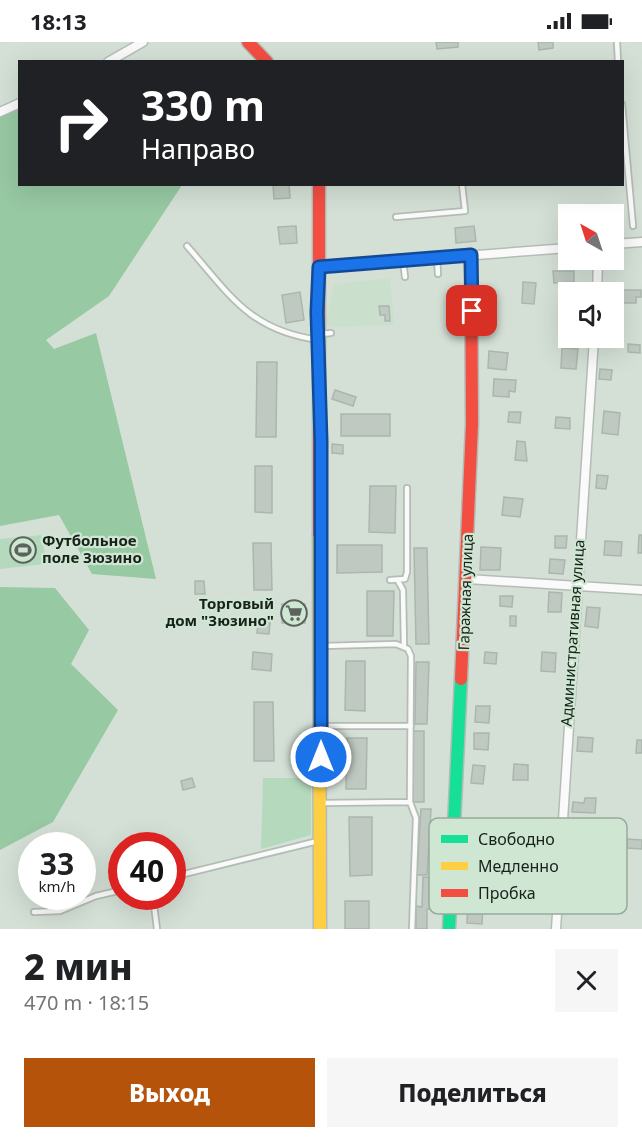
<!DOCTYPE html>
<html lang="ru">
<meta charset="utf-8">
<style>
:root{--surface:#fff;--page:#f6f6f6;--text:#202124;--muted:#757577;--accent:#b45309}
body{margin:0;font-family:"Noto Sans",sans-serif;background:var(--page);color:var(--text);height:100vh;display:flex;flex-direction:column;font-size:22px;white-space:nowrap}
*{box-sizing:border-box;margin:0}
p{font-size:20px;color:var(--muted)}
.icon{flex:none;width:33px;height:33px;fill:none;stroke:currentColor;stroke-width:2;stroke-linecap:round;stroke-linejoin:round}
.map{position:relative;height:887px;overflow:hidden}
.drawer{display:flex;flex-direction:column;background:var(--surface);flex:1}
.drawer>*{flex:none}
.top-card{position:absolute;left:18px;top:18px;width:606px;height:126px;border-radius:0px;box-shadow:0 6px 24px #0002;background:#202124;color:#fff;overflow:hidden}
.needle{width:39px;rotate:321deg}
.fabs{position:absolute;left:558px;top:162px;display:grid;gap:12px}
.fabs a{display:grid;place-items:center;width:66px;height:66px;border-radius:0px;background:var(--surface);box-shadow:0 6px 24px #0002;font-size:30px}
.speed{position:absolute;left:18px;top:790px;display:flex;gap:12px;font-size:30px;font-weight:700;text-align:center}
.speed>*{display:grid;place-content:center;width:78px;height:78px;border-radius:50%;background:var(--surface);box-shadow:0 6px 24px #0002;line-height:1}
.speed small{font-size:15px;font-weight:400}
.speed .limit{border:9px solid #d22;background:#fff;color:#111}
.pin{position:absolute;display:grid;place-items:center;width:51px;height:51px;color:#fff;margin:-26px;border-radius:12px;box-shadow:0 3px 9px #0006}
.me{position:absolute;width:66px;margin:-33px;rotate:0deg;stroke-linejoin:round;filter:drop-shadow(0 0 4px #0008)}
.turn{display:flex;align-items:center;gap:21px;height:126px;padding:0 24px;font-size:27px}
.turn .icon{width:78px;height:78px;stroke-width:2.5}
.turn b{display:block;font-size:42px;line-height:51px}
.round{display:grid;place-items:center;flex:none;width:63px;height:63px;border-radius:0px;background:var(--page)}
.headline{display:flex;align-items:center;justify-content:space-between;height:102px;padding:0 24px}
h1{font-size:36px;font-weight:800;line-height:45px}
.primary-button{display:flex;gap:12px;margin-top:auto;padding:12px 24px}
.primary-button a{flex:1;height:69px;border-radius:0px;background:var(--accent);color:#fff;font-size:24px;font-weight:800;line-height:69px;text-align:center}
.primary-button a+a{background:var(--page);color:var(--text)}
.status{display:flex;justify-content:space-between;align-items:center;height:42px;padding:0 30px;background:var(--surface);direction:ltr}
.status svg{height:16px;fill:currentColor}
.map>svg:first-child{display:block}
.built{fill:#cae0cd}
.green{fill:#b5d9bd}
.forest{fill:#97c9a3}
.building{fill:#bfc9c1;stroke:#abb6ad;stroke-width:1.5}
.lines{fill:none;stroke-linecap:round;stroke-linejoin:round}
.lane-casing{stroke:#b3bdb5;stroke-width:8}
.street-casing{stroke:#b3bdb5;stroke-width:11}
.fast-casing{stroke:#b3bdb5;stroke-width:15}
.slow-casing{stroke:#b3bdb5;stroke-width:15}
.jam-casing{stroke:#b3bdb5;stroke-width:15}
.lane{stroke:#f9faf9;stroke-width:4.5}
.street{stroke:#f9faf9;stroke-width:8}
.fast{stroke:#16e098;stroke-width:12}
.slow{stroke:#ffcf43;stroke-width:12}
.jam{stroke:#f24e42;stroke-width:12}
.route-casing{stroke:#114b97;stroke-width:15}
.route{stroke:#1a73e8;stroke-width:10}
.labels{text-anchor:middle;stroke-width:4.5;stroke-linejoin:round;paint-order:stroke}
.poi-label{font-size:15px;font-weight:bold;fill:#18211a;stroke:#cee6d2;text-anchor:start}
.street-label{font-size:15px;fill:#18211a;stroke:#cee6d2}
.key{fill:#cee6d2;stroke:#97ab9b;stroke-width:1.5}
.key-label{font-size:16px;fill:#18211a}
</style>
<div class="status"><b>18:13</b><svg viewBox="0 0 49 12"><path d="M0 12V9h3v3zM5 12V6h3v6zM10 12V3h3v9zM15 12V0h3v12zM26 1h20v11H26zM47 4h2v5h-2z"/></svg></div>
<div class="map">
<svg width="642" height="887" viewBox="0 0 642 887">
<rect width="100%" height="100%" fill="#d4e0d6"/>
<!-- built -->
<path class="built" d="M390,236L394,283L331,285L326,280L334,242Z"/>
<!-- green -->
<path class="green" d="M42,493L46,522L0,527V497Z
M263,736H311V793L261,807Z"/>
<!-- forest -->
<path class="forest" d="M19,61L20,142L182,143L109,254L46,298L54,307L96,291L156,537L92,532L59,473L0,484V67Z
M0,545L55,546L89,588L71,622L118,668L53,780L0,808Z"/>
<!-- building -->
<path class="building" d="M436,0H458V5L437,7Z
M538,0H553V6L539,8Z
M273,142H289L290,156L274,157Z
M605,167L606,172H584V170Z
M296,184L297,201L280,202L278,185Z
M474,184L476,199L456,201L455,186Z
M553,229H574V240L554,241Z
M523,240L536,241L534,262L522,261Z
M617,248H641V255H636V261H617Z
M300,250L304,278L286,281L282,253Z
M379,264H389L390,279H385V273H380Z
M628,302L640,303V311L628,310Z
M562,306L578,307L576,327L561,326Z
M489,309L508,311L506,328L488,326Z
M257,320H277L276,395H256Z
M600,327L612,328L611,338L599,337Z
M494,337L516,338L515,350L509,349V355L493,354Z
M335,348L356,355L353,364L332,357Z
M604,369L620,371L618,393L602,391Z
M509,370H521L520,381L508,380Z
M341,372H390V394H341Z
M556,375L570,376V387L555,386Z
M517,399L525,400L527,419L515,418Z
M332,402L343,403V412L332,411Z
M255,424H272V471L255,470Z
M597,433L608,434L606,447L596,446Z
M370,444H396L395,491L369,490Z
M504,455L523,457L520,475L502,473Z
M639,493H642V511H638Z
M555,494H567L566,506H555Z
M605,499L622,500L621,514L604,513Z
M253,501H271L272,548H254Z
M337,503H382V530L337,531Z
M481,505L501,506L500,528H480Z
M414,506H427L429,602H416Z
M550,517L565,518L563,532L549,531Z
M195,539H204L205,552H195Z
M367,549H394L393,594H367Z
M549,550L562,551L561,570H548Z
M500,554H513L512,565L500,564Z
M282,562H305V581H282Z
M587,565L600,566L598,586L585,584Z
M510,574H516V584H510Z
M258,580L270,581L269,592L257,591Z
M253,610L272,612L271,629L252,627Z
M485,610L497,611L496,622L484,621Z
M542,610L556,611L555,630L541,629Z
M346,619H365V669L345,668Z
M416,620H429L427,682H415Z
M254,660H273L274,719H254Z
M476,664H490L489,681L475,680Z
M413,689H424V760H413Z
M474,691H489L488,708L474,707Z
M578,695L593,696L592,710L577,709Z
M347,696H367L366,747H346Z
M637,698H642V711H636Z
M514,722L528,723V738H513Z
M473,723L485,724L483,742L471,741Z
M192,736L195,745L183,748L181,739Z
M585,756H596L595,771L572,770L573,760L584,761Z
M421,767H431L427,833H417Z
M349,775H372V833L350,834Z
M627,797L642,798V807L627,806Z
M423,835L434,836L432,867H427V887H416V864L422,865Z
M345,859H369V887H345Z
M468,861L483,862L482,882L467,881Z"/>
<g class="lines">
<!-- lane casing -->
<g class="lane-casing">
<path id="lane" d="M617,0L618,20
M622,62L633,184
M396,175L465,169L462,142
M187,204C230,253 249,288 318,298
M437,216L438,232
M403,219L405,235
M320,292L331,291
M390,538L405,537L407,530V446
M398,539L403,548L404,605
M322,604L396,602L408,607L411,614L410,760L416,776L412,887
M321,684H411
M320,761L410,760
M172,835L318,799
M153,855L157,887
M34,870L60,869L96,854L122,848"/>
</g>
<!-- street casing -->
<g class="street-casing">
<path id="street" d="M108,20L143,0
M0,70L20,61
M614,202L642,200
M319,225L568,206
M597,250L598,218
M468,537L642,548
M556,887L594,296"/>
</g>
<!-- fast casing -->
<g class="fast-casing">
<path id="fast" d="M449,887L461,637"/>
</g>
<!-- slow casing -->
<g class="slow-casing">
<path id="slow" d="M319,492L320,887"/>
</g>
<!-- jam casing -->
<g class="jam-casing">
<path id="jam" d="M248,0L267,20
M319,142V492
M461,637L472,382L471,213"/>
</g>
<!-- lane -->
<use href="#lane" class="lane"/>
<!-- street -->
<use href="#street" class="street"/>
<!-- fast -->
<use href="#fast" class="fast"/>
<!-- slow -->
<use href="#slow" class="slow"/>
<!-- jam -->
<use href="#jam" class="jam"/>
</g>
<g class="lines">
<!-- route casing -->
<g class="route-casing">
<path id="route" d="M321,715V399L317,270L319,225L471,213L472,269"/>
</g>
<!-- route -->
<use href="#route" class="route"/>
</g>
<!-- icons -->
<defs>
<g id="stadium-ring" transform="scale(1.35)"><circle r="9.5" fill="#cee6d2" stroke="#5a645c" stroke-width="1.5"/><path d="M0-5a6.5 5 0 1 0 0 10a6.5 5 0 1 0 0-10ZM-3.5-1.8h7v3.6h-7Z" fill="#5a645c"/></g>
<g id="supermarket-ring" transform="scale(1.35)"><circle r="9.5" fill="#cee6d2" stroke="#5a645c" stroke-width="1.5"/><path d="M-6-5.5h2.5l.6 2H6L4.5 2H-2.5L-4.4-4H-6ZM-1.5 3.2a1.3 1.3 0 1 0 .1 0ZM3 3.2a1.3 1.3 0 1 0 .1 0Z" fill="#5a645c"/></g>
</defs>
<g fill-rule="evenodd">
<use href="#stadium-ring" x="23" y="508"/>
<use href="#supermarket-ring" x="294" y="571"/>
</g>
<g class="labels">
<!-- poi labels -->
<g class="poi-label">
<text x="42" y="504">Футбольное<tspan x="42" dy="17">поле Зюзино</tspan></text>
<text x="274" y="567" text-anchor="end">Торговый<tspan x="274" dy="17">дом "Зюзино"</tspan></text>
</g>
<!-- street labels -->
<g class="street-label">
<text transform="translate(466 550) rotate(-88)" y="5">Гаражная улица</text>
<text transform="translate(573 591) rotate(-86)" y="5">Административная улица</text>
</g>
</g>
<!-- legend -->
<rect x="429" y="776" width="198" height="96" rx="9" class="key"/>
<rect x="441" y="793" width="27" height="8" fill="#16e098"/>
<rect x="441" y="820" width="27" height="8" fill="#ffcf43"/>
<rect x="441" y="847" width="27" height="8" fill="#f24e42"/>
<g class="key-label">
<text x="478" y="803">Свободно</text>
<text x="478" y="830">Медленно</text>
<text x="478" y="857">Пробка</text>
</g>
</svg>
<div class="fabs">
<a><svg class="needle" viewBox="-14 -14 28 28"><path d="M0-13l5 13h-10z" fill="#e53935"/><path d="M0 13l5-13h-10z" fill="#757577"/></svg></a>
<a><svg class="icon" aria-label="sound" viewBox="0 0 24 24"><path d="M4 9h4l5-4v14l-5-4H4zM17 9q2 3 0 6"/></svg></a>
</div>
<div class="speed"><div>33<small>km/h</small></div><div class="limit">40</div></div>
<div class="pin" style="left:472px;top:269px;background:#d93025"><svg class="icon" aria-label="arrive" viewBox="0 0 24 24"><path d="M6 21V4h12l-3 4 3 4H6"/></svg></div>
<svg class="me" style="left:321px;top:715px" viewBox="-20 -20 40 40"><circle r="17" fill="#1a73e8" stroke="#fff" stroke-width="3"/><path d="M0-11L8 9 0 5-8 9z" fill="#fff"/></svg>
<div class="top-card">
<div class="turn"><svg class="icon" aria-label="right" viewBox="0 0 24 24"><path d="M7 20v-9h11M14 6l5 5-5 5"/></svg><div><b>330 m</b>Направо</div></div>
</div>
</div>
<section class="drawer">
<div class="headline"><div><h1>2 мин</h1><p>470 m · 18:15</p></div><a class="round"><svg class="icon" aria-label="close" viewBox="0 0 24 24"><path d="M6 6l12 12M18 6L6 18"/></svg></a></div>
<div class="primary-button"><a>Выход</a><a>Поделиться</a></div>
</section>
